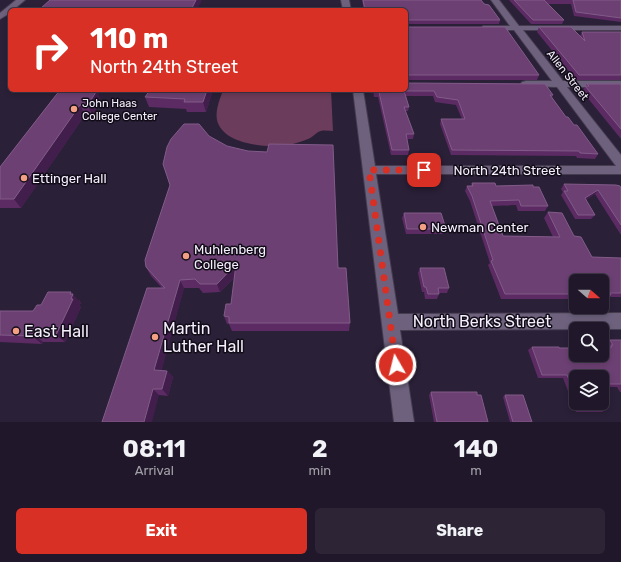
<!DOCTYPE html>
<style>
:root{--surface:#20182a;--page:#2d2536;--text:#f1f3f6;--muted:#a2a0a8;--line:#3d3747;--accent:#d93025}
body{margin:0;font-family:Rubik,sans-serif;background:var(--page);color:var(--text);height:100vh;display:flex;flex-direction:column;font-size:15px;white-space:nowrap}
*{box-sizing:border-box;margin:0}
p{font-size:13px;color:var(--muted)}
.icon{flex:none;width:22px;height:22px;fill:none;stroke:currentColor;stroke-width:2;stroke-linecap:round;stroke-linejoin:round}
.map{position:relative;height:422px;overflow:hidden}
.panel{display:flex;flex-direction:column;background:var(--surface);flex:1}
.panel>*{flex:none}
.guide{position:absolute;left:8px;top:8px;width:400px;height:84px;border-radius:6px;box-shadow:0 2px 6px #0003,0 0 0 1px var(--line);background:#d93025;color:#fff;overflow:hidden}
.needle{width:26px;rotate:110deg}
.fabs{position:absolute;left:569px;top:274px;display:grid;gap:8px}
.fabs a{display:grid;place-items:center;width:40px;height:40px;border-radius:6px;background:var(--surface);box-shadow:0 2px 6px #0003,0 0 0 1px var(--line);font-size:20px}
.pin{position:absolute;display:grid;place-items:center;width:34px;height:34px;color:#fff;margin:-17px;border-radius:8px;box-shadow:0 2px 6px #0006}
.me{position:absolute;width:44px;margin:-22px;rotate:352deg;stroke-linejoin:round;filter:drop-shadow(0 0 3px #0008)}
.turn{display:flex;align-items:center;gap:14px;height:84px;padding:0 16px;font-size:18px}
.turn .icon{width:52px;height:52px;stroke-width:2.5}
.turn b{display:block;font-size:28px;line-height:34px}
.eta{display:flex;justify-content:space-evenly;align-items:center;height:68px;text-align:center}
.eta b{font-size:24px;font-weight:700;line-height:28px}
.button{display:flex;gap:8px;margin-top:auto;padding:8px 16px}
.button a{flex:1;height:46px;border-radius:6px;background:var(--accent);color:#fff;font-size:16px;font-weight:700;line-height:46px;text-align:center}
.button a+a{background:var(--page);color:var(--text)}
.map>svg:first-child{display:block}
.green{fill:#6b3c5b}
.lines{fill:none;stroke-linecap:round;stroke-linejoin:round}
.minor-casing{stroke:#453c4f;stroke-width:2}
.minor{fill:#6d617d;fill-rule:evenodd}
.wall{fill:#5c2b63}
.shaded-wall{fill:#411e4b}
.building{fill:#6c4073;stroke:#825b89}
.route{stroke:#d93025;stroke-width:7;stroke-dasharray:0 12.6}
.poi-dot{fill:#f39f84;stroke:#110c17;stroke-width:1.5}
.labels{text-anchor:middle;stroke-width:3;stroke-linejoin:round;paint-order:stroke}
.far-street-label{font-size:11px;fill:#f5effd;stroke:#110c17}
.far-poi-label{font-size:11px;fill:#f5effd;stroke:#110c17;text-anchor:start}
.street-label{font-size:13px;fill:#f5effd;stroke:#110c17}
.poi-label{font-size:13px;fill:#f5effd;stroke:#110c17;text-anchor:start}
.near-street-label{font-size:16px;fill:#f5effd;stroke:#110c17}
.near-poi-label{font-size:16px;fill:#f5effd;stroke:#110c17;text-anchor:start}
</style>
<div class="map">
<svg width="621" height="422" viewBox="0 0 621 422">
<rect width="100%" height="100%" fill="#2a2038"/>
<!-- green -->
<path class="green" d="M223,90H331L333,131C329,131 324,130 321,131C318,131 315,135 313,136C308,140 299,142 293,144C272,149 223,146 217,120C215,110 220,99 223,90Z"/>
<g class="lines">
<!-- minor casing -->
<g class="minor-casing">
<path id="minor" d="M16,0H25L13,10H10V13L0,19V13Z
M341,0H349L351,10H343Z
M491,0H499L519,26H621V30H523L563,81H621V87H567L621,155V174H376L398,314L621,313V329L400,330L414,422H394L353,90H363L375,166H616L557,87L522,86L521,84L522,82L526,81H552L514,30H483L482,28L483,26H510Z"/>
</g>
<!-- minor -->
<use href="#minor" class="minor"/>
</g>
<!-- wall -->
<path class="wall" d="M362,0H481L500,20L499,24H406V10H364Z
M509,0H621V22L574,16L571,4H548L564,20L562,24H531Z
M406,27L539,75L537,80H406Z
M539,27L580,36L582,32H621V80H576L537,32Z
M587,84H621V139L582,91Z
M60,90H101L98,95L101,101L92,115H85L21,208H0V167Z
M213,90L206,112H187L186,109L149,107L145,97Z
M373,90H406L553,95L552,97L566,117L574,125L598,154L595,159L577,158L576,156L451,155L440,124L441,119H462L456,105L435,102L433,96H406L409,107L408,111H405L414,134L413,139H407L409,150L408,155H391L378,97H374Z
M209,136L338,268L350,323L349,331H232L229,324H227L224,316L231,304L235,277L220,292L203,293L199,288H184L161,370L167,371L173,377L168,396L159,395L102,422L162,288L151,276L146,267Z
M472,183L496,186L548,206L545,211H518L516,205L492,206L503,236L553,237L544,218L548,212L574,236L592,257L621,258V297H608L606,299H602V281H576V299H501L488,265L490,263L470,201L465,191L467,186H471Z
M564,184L621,188V235L595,194L586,200L595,215L591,219H575L561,195L563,192L561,189Z
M404,213L446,229L443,234H406L402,218Z
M420,268L449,288L447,293H439V294L437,299H425L424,292H422L418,273Z
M79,300L81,303L79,306L81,307L65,342H43L42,344L0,342V311H33L41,305Z
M610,340H621V392H620L617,387H602V377H576V403H602L607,409L602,412H576L563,378H538L528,350L532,347L559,348L607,347L605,343Z
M431,392L477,395L488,422H434L429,395Z
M505,395L532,422H510L503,397Z"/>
<!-- shaded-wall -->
<path class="shaded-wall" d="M196,0H202L197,10H191Z
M90,90H101L98,95L101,101L92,115L88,105L89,92Z
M207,90H213L206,112L203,102Z
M80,105L85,115L21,208L14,199Z
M598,190L595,194L582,202L585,198Z
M236,264L239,273L220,292L217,284Z
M180,280L184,288L160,377L154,370Z
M71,292L81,303L79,306L81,307L65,342L56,335L71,299L70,294Z
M33,334L43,342L42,344L32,336Z
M167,371L173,377L168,396L162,389Z
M153,389L159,395L152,422H144Z"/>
<!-- building -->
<path class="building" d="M50,0H196L191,10H36L41,8Z
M363,0H481L484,4L489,5L500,20H407L406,21V10H365Z
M514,0H544L564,20H533Z
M573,0H621V18L576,12Z
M406,27H505L539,75H407L406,76Z
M539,27H571L585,41L582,32H621V75H579Z
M406,83L545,84L553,95H550L566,117H568L574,125H577L598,154L580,153L579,151L452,150L441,119H465L458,100L437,97L434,91H404L409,107H404L414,134H406L409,150H392L379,92H375V90H406Z
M587,84H621V129L585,86H589Z
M60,90H90L89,92H96L88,105H80L14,199H0V167Z
M150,90H207L203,102H184L185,99L145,97Z
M184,124H199L209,136L227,146L248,151L267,152L269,144L333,145L338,268H346L350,323H229V317L224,316L226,304H231L236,264L217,284H200L195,279L180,280L154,370L167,371L162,389H153L144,422H102L147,288H165L146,267L145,260L170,185L163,164L167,147L171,139Z
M472,183H495L496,186L533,185V187H539L548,206H521L519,200L490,201L503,236L560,237L548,212L562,213L574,236L581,237L592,257L621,258V293H610L611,295H602V281H576V294H505L491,261L493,260L472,196L467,186H473Z
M564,184L616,185L620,186L621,188V225L598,190L585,198L595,215H578L564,191H568Z
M404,213H441L446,229H407Z
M420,268H444L449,288H438L439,294H428L426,287H424Z
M48,292H71L70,294H73L71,299H73L56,335L33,334L32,336L0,335V311H33L37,305H41Z
M610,340H621V384H602V377H576V396L567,375H542L532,347H559V348H576V355H602V347H612L611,345H613Z
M431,392H477V395H481L488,422H437Z
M505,395H523L532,422H513Z
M602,398L607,409H581L579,403H602Z"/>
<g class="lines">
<!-- route -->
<path class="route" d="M396,365L369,170H424"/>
</g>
<!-- markers -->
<g class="poi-dot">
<circle cx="74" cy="109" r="4"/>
<circle cx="24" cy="178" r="4"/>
<circle cx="423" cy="227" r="4"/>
<circle cx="186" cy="256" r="4"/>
<circle cx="16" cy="331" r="4"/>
<circle cx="155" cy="337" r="4"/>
</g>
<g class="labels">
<!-- far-street labels -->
<g class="far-street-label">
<text transform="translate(568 75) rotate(52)" y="4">Allen Street</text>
</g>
<!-- far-poi labels -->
<g class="far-poi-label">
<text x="82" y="107">John Haas<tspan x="82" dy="13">College Center</tspan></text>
</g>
<!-- street labels -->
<g class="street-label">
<text x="507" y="175">North 24th Street</text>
</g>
<!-- poi labels -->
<g class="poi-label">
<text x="32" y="183">Ettinger Hall</text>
<text x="431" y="232">Newman Center</text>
<text x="194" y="254">Muhlenberg<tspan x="194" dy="15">College</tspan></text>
</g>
<!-- near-street labels -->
<g class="near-street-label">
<text x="482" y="327">North Berks Street</text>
</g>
<!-- near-poi labels -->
<g class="near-poi-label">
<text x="163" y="334">Martin<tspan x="163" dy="18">Luther Hall</tspan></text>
<text x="24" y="337">East Hall</text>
</g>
</g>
</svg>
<div class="fabs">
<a><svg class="needle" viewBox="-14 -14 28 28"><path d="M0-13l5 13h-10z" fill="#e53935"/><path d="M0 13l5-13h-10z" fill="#a2a0a8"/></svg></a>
<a><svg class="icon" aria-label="search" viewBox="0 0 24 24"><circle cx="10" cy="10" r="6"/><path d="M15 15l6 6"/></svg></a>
<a><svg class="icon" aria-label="layers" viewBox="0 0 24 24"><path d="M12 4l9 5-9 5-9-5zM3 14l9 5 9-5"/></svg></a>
</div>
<div class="pin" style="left:424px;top:170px;background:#d93025"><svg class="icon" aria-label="arrive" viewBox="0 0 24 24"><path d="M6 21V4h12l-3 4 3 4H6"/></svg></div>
<svg class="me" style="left:396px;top:365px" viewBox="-20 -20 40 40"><circle r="17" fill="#d93025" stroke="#fff" stroke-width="3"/><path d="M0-11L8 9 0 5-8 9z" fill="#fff"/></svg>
<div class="guide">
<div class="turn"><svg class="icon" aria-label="right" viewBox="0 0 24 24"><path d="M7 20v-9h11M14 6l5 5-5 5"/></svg><div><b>110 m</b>North 24th Street</div></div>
</div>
</div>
<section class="panel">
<div class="eta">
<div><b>08:11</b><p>Arrival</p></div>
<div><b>2</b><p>min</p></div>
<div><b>140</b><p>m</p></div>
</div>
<div class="button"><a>Exit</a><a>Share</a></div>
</section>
